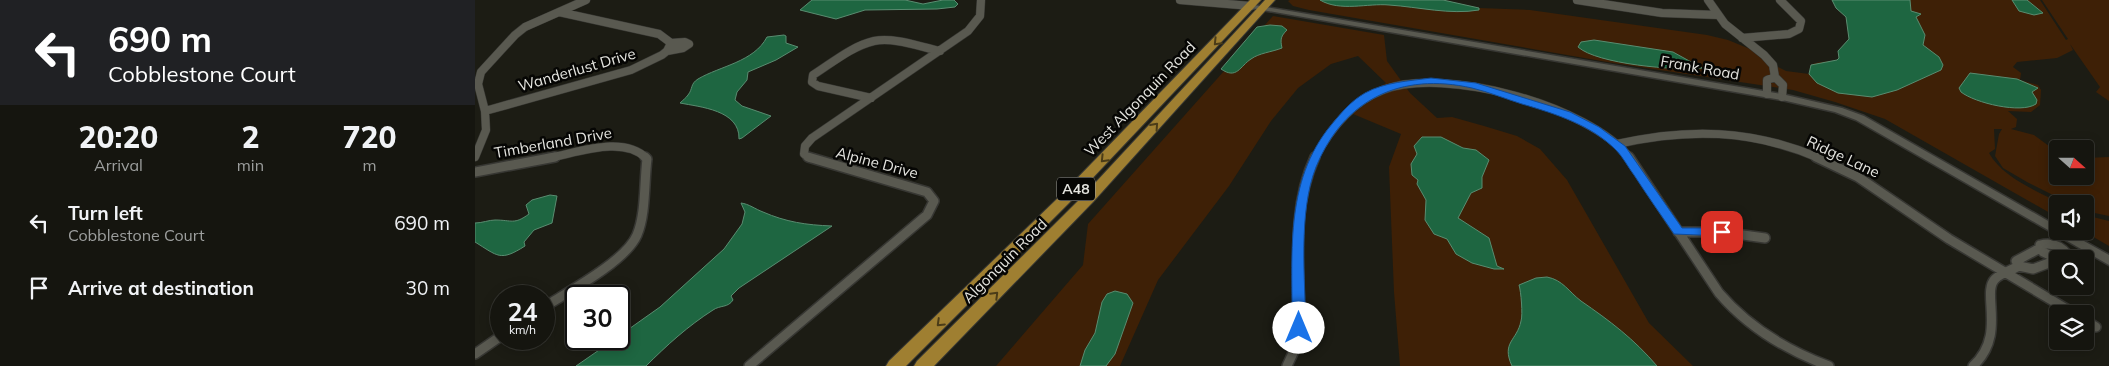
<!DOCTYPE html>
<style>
:root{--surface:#15150f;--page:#22221d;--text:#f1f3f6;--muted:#9d9f9e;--line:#34342f}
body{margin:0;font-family:Mulish,sans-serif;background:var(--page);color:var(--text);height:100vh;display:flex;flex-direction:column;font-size:19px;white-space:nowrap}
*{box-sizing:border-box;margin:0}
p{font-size:16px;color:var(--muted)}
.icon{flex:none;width:28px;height:28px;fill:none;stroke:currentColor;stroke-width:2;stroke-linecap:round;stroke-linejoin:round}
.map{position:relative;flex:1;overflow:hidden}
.panel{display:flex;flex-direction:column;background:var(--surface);width:475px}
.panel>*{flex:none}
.banner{background:#202124;color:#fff;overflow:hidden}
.needle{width:32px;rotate:111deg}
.controls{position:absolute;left:1574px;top:140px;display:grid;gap:10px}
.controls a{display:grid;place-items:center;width:45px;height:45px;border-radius:5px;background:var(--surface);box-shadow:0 2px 12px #0003,0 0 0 1px var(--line);font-size:25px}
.speed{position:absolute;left:15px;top:285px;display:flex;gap:10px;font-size:25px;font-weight:700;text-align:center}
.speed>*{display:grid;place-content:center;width:65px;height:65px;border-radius:50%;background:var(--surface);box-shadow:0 2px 12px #0003,0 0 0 1px var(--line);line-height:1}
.speed small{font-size:12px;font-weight:400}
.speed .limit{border:2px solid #111;border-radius:8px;background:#fff;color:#111}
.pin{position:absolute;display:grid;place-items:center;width:42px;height:42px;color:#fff;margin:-21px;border-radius:10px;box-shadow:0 2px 8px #0006}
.me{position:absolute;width:55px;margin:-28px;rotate:0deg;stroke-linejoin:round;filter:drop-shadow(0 0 4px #0008)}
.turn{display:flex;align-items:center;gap:18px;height:105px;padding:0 25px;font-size:22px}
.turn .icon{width:65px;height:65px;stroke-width:2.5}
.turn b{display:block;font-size:35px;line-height:42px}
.eta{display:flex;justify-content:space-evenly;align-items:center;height:85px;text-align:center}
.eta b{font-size:30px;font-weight:800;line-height:35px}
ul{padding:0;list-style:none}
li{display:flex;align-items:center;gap:15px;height:65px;padding:0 25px}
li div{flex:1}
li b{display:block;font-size:19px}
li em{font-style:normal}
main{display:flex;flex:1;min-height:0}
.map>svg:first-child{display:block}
.green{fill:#3e2006}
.water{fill:#1e6641;stroke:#598c70}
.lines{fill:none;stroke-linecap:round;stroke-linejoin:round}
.minor-far1-casing{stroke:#373733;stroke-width:9}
.minor-casing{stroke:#373733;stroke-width:12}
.tertiary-casing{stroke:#373733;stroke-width:3}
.primary-casing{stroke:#373733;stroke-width:2}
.minor-far1{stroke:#595950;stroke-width:8}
.minor{stroke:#595950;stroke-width:9}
.tertiary{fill:#595950;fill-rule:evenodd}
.primary{fill:#9f7f31;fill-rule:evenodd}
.oneway{stroke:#4b3c18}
.route{fill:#1a73e8;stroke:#114b97}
.labels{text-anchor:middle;stroke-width:5;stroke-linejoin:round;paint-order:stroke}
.shield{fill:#060604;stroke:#a1a19d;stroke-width:1}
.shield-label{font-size:14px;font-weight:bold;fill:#e4e4df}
.street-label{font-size:15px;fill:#e4e4df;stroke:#060604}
</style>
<main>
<section class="panel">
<div class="banner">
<div class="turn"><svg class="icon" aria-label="left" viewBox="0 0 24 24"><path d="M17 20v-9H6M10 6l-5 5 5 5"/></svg><div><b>690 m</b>Cobblestone Court</div></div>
</div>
<div class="eta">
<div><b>20:20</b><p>Arrival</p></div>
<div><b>2</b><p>min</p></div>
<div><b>720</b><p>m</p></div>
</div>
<ul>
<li><svg class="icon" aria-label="left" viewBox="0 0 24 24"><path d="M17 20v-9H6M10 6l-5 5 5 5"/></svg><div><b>Turn left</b><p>Cobblestone Court</p></div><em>690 m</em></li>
<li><svg class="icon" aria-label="arrive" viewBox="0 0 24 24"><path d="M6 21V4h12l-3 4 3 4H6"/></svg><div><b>Arrive at destination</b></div><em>30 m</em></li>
</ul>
</section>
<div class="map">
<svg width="1634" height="366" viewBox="0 0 1634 366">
<rect width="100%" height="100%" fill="#1c1c14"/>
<!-- green -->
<path class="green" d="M815,0H968L1004,8L1055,10L1232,35L1253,40L1275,49L1287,59L1311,71L1334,74L1336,65C1344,60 1355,63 1364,59L1363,51L1374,39L1371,17L1361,8L1357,0H1565L1591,40L1593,39L1567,0H1634V101L1621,92L1625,87L1595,44L1598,50L1582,58L1542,62L1538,67L1546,73L1545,80L1563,85L1566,90L1565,105L1556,112L1533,111L1542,119L1541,127L1536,129L1559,135L1582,152V176H1610V158L1634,157V216L1610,211V204H1596L1552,182L1528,168L1520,156L1524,134L1527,129H1519L1520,149L1514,153C1528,178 1562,191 1587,204H1582V217L1410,119L1360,102L1318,90L1138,63L834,10L818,6L813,1Z
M798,16L909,35L912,61L935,93L962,118L977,117L1009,126L1042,136L1065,149L1092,180L1174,323L1218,366H925L919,292L914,167L926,134L878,114L892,103L910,92L904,87L911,83L883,56L856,64L823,88L796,121L754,186L683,280L645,366H521L608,265L613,224Z
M1610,215L1634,221V246L1608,231H1610Z"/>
<!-- water -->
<path class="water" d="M337,0H430L448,4L468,0H479L483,4L480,7L462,9L390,10L361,19L325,10Z
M845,0H968L1004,8V10C975,15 944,7 914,5C893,3 865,12 845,0Z
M1357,0H1435L1436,11L1446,14L1441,17L1450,35L1448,45L1464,57L1468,65L1466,70L1422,90L1397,97L1363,93L1342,83L1334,74L1336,65L1362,60L1364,58L1363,51L1374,39L1371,17L1361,8Z
M1537,0H1552L1568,13L1559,15L1544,11Z
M795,25L807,26L812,30C806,36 805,39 807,48C797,52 784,53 776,59C765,66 762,80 746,69L782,27Z
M309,35L311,36V43L323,47L301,60L273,72L272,80L262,92L260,100L267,106L296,116L267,138L264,139C265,110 225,107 205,103C208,100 211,98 213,95C218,89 215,84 223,79C245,66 279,62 292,37Z
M1119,40L1198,52L1227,68C1201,71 1122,64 1103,47L1106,42Z
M1495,73L1542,79L1563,88L1557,92L1562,100L1561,104C1546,114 1500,103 1486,92L1484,88Z
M947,137H966L988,148L1001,150L1014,160L1007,177V188L996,193L983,218L1014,238L1022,266L1029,269H1019L997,263L981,254L972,239L959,234L950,220L951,200L942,184L943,180L937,175L936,164L942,154L939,146Z
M75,195L82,196L77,223L59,230L49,242L50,246C25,262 23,256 0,242V223C7,223 14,220 20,220C37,220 39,225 54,214L51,205L57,200Z
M266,203C274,204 280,209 288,212C311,222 331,225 357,226L264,288L256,296L258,300C253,308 245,305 238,310C213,326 192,345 171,366H101L140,339H144V336L185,307L249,249L267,224L270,212Z
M1072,277C1088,280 1094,292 1106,301C1135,321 1159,339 1182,366H1037C1026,342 1042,341 1046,321C1048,315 1046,291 1044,285L1061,278Z
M640,291L652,294L658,303L640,354L631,366H605L610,350L620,333L627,302L632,294Z"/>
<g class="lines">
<!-- minor-far1 casing -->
<g class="minor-far1-casing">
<path id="minor-far1" d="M705,0L776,6
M1102,0L1187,13L1243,15
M1233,0L1250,24L1289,55L1298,65L1300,77L1308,85L1307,97
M1267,38L1314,34L1324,29L1326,21L1305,0
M192,51L208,48L214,44L210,42L196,43
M1292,94V80L1300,77
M396,98L343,86L337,82L338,75C357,63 377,46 399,41C420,37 445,47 465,51
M10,111L156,70L187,55L192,51L196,43L184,34L84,12
M1142,144C1213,128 1276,129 1344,158
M0,157L11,130L10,111L3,84L6,72L40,35L50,27L111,0
M73,158C102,153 148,135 171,158
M335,158L329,154L330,146L337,138L493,31L505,16L506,0
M840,158C855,129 877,102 908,90C970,66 1114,106 1155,158"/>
</g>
<!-- minor casing -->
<g class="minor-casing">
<path id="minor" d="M1154,157L1244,293C1274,328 1311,350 1354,366
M1341,157L1383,177L1474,239L1600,314
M0,172L80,157
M1203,232H1246L1290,238
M1583,259L1568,252L1565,245C1577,242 1586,246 1593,255L1590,259
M1544,266L1541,261L1565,248
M69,307C93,292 151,261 162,235C171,214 169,182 172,159L170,157
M1610,320L1621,327
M0,354L26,336
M274,366L452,215L459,201L452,192L333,157
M812,366C815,359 819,352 821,345C826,326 824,305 824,287C822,242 821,198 840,157
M1498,366C1532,335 1506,293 1520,279C1526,273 1537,270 1544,266L1558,269L1582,260"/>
</g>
<!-- tertiary casing -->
<g class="tertiary-casing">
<path id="tertiary" d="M773,4L1307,94L1367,108L1389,116L1582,226V231H1591L1634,255V265L1381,120L1360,112L1307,100L776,8H773Z"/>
</g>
<!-- primary casing -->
<g class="primary-casing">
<path id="primary" d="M775,0H786L594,203L431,366H411L414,361L584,197Z
M790,0H800L618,202L459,366H439L442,361L608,196Z"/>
</g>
<!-- minor-far1 -->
<use href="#minor-far1" class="minor-far1"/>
<!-- minor -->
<use href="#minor" class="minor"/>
<!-- tertiary -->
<use href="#tertiary" class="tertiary"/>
<!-- primary -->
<use href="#primary" class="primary"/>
</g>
<!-- one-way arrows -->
<defs><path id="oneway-chevron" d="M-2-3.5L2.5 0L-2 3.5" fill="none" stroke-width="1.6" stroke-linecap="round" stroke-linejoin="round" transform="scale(1.25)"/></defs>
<g class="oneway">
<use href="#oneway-chevron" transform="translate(742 42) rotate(134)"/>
<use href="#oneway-chevron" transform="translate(680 126) rotate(-48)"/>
<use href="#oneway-chevron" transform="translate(629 159) rotate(134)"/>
<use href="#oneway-chevron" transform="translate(520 295) rotate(-45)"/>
<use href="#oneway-chevron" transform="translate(465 323) rotate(136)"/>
</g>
<!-- route -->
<path class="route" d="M956,78L1001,83L1095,112L1124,127L1150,146L1207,228H1247L1253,232L1247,236L1199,234C1186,215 1172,195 1159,175C1153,167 1148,157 1141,150C1116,125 1081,114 1047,104C1031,99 1014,92 997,88C926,72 869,99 841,167C823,212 830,280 831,328L829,332H819L817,328C818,257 808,182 857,124C867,112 876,101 890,93C910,82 934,81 956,78Z"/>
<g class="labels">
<!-- shield labels -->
<rect class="shield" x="582" y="177.5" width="38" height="23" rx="4"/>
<g class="shield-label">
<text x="601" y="194">A48</text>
</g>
<!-- street labels -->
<g class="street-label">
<text transform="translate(1225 68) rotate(10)" y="5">Frank Road</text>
<text transform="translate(102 70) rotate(-16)" y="5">Wanderlust Drive</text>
<text transform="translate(665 99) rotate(-46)" y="5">West Algonquin Road</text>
<text transform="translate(78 143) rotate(-10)" y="5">Timberland Drive</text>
<text transform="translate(1368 157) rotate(25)" y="5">Ridge Lane</text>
<text transform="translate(402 163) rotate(15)" y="5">Alpine Drive</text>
<text transform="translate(530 261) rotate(-45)" y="5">Algonquin Road</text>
</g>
</g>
</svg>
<div class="controls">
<a><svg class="needle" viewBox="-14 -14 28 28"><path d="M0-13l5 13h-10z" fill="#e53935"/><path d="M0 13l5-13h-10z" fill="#9d9f9e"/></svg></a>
<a><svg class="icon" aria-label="sound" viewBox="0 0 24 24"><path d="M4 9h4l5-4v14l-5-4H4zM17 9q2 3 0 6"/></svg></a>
<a><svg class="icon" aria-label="search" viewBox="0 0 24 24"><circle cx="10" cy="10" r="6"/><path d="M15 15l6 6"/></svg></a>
<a><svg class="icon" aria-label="layers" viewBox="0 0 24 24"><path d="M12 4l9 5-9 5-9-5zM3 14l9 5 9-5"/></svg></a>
</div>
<div class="speed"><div>24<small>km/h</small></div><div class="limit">30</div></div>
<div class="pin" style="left:1247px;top:232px;background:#d93025"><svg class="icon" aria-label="arrive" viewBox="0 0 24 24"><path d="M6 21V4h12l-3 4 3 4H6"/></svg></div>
<svg class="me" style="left:824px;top:328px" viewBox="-20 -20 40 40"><circle r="19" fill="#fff"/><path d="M0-13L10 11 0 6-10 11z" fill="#1a73e8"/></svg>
</div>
</main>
